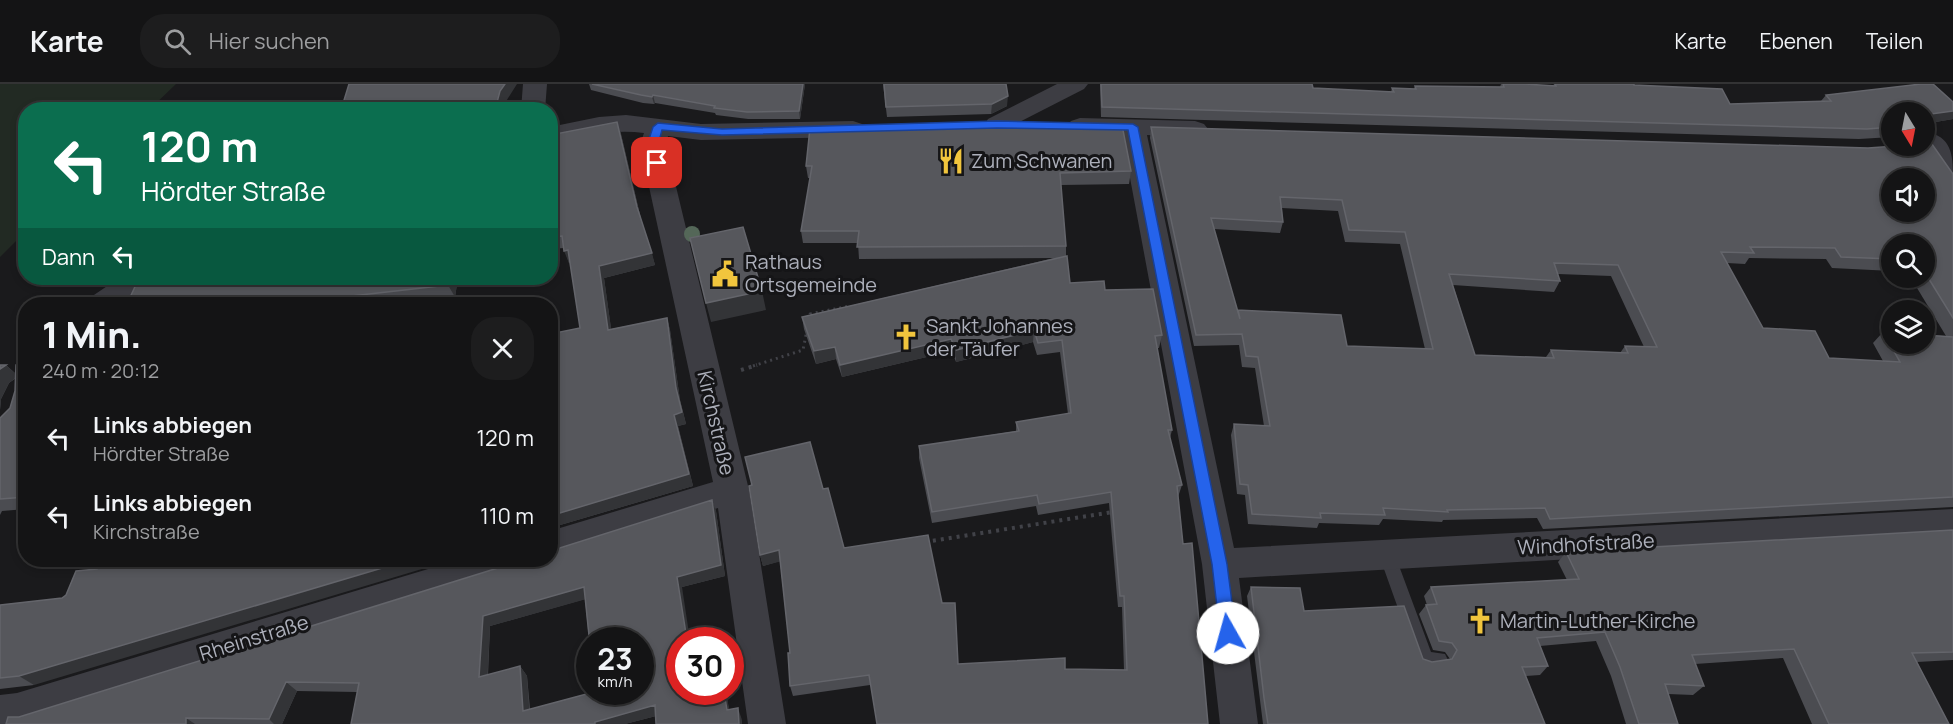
<!DOCTYPE html>
<html lang="de">
<meta charset="utf-8">
<style>
:root{--surface:#141415;--page:#1d1d1e;--text:#f1f3f6;--muted:#9d9ea0;--line:#333334}
body{margin:0;font-family:Manrope,sans-serif;background:var(--page);color:var(--text);height:100vh;display:flex;flex-direction:column;font-size:22px;white-space:nowrap}
*{box-sizing:border-box;margin:0}
p{font-size:20px;color:var(--muted)}
.icon{flex:none;width:33px;height:33px;fill:none;stroke:currentColor;stroke-width:2;stroke-linecap:round;stroke-linejoin:round}
.map{position:relative;flex:1;overflow:hidden}
.side{position:absolute;left:18px;top:213px;width:540px;height:270px;display:flex;flex-direction:column;background:var(--surface);border-radius:24px;box-shadow:0 3px 9px #0003,0 0 0 2px var(--line)}
.side>*{flex:none}
.banner{position:absolute;left:18px;top:18px;width:540px;height:183px;border-radius:24px;box-shadow:0 3px 9px #0003,0 0 0 2px var(--line);background:#0b6e4f;color:#fff;overflow:hidden}
.needle{width:39px;rotate:170deg}
.tools{position:absolute;left:1881px;top:18px;display:grid;gap:12px}
.tools a{display:grid;place-items:center;width:54px;height:54px;border-radius:50%;background:var(--surface);box-shadow:0 3px 9px #0003,0 0 0 2px var(--line);font-size:30px}
.speed{position:absolute;left:576px;top:543px;display:flex;gap:12px;font-size:30px;font-weight:700;text-align:center}
.speed>*{display:grid;place-content:center;width:78px;height:78px;border-radius:50%;background:var(--surface);box-shadow:0 3px 9px #0003,0 0 0 2px var(--line);line-height:1}
.speed small{font-size:15px;font-weight:400}
.speed .limit{border:9px solid #d22;background:#fff;color:#111}
.pin{position:absolute;display:grid;place-items:center;width:51px;height:51px;color:#fff;margin:-26px;border-radius:12px;box-shadow:0 3px 9px #0006}
.me{position:absolute;width:66px;margin:-33px;rotate:353deg;stroke-linejoin:round;filter:drop-shadow(0 0 4px #0008)}
.turn{display:flex;align-items:center;gap:21px;height:126px;padding:0 24px;font-size:27px}
.turn .icon{width:78px;height:78px;stroke-width:2.5}
.turn b{display:block;font-size:42px;line-height:51px}
.then{display:flex;align-items:center;height:57px;padding:0 24px;background:#0003;gap:12px;font-size:22px}
.round{display:grid;place-items:center;flex:none;width:63px;height:63px;border-radius:24px;background:var(--page)}
.head{display:flex;align-items:center;justify-content:space-between;height:102px;padding:0 24px}
h1{font-size:36px;font-weight:800;line-height:45px}
ul{padding:0;list-style:none}
li{display:flex;align-items:center;gap:18px;height:78px;padding:0 24px}
li div{flex:1}
li b{display:block;font-size:22px}
li em{font-style:normal}
header{display:flex;align-items:center;gap:36px;box-sizing:border-box;height:84px;padding:0 30px;background:var(--surface);border-bottom:2px solid var(--line)}
header strong{font-size:28px}
nav{display:flex;gap:33px;margin-inline-start:auto;font-size:21px}
.search{width:420px;height:54px;background:var(--page);display:flex;align-items:center;gap:15px;box-sizing:border-box;padding:0 21px;border-radius:24px;color:var(--muted);font-size:22px}
.map>svg:first-child{display:block}
.green{fill:#222a23}
.lines{fill:none;stroke-linecap:round;stroke-linejoin:round}
.path-far1{stroke:#414248;stroke-width:3;stroke-dasharray:2 4;stroke-linecap:butt}
.path{stroke:#414248;stroke-width:4;stroke-dasharray:3 5;stroke-linecap:butt}
.lane{fill:#3d3d43;fill-rule:evenodd}
.street{fill:#3d3d43;fill-rule:evenodd}
.tree{fill:#546758}
.wall{fill:#4b4c51;fill-rule:evenodd}
.shaded-wall{fill:#333437}
.building{fill:#56575c;stroke:#64656b;stroke-width:1.5;fill-rule:evenodd}
.route{fill:#2563eb;stroke:#184099;stroke-width:1.5}
.labels{text-anchor:middle;stroke-width:6;stroke-linejoin:round;paint-order:stroke}
.poi-label{font-size:20px;fill:#adb0bb;stroke:#151517;text-anchor:start}
.street-label{font-size:20px;fill:#adb0bb;stroke:#151517}
</style>
<header>
<strong>Karte</strong>
<div class="search"><svg class="icon" aria-label="search" viewBox="0 0 24 24"><circle cx="10" cy="10" r="6"/><path d="M15 15l6 6"/></svg>Hier suchen</div>
<nav><a>Karte</a><a>Ebenen</a><a>Teilen</a></nav>
</header>
<div class="map">
<svg width="1953" height="640" viewBox="0 0 1953 640">
<rect width="100%" height="100%" fill="#1a1a1c"/>
<!-- green -->
<path class="green" d="M0,0H176L150,25L26,26L25,148L0,173Z"/>
<g class="lines">
<!-- path-far1 -->
<path class="path-far1" d="M809,236L810,230L850,222
M753,282L803,266L807,246"/>
<!-- path -->
<path class="path" d="M741,286L757,281
M925,458L1113,428"/>
<!-- lane -->
<path class="lane" d="M1387,464L1393,466L1395,471L1431,568L1445,570L1448,576L1445,582L1425,585L1419,583L1379,471L1381,466Z"/>
<!-- street -->
<path class="street" d="M523,0H547L545,26H521Z
M1057,0H1088L1084,5L1006,45L997,48L988,45L985,40L988,35Z
M626,31L701,40L853,37L862,40L866,45L862,50L853,53L701,56L668,52L666,61L749,406L786,640H748L718,424L550,477L546,476H550V447L713,398L640,61L644,49C612,45 582,52 550,59V43L599,33Z
M1080,34L1195,37L1204,40L1208,45L1204,50L1195,53L1147,51L1234,464L1953,425V453L1239,494L1258,640H1220L1202,480L1122,51L1071,47L1067,42L1071,37Z
M1931,49C1953,55 1953,75 1953,95L1944,93L1921,62H1924V51Z
M119,194H153L149,201L121,220H87L91,213Z
M458,476H525L519,487L507,491L34,640H0V611L17,609Z"/>
</g>
<!-- trees -->
<circle class="tree" cx="692" cy="150" r="8"/>
<!-- wall -->
<path class="wall" d="M589,0H805L800,35H748L716,31L715,29L655,19L654,20L643,19L591,6Z
M883,0L1007,22L991,30L887,33Z
M1100,0H1312L1313,4L1391,8L1392,4L1414,5L1415,2L1500,3L1501,0H1525L1553,2L1554,0H1634V1L1730,20L1821,17L1826,11L1953,18V35L1924,40V28H1892V53L1859,55L1101,33Z
M617,38L621,50L641,135L655,181L604,194L611,245L667,234L670,246L680,316L686,340L678,342L693,402L550,444V250L580,244L570,179H569L564,164L550,165V51Z
M1151,43L1953,90V423L1543,445L1537,434L1443,436L1442,438L1383,435L1379,441L1319,439L1317,444L1248,440L1245,411L1237,410L1231,351L1234,340L1264,342L1255,284L1242,283L1239,261L1194,262L1150,54ZM1282,124L1338,127L1345,158L1400,160L1425,265L1347,262L1238,226V228L1214,145L1280,149L1283,138ZM1892,160H1924V194H1911L1946,252L1883,248L1873,259L1883,277L1829,274L1763,244L1727,179L1745,180L1749,174L1826,175L1832,184L1892,187ZM1558,190L1611,192L1644,263L1625,262L1620,269L1551,266L1546,273L1475,271L1453,201L1554,208L1560,197Z
M806,82L1131,87L1129,100L1061,101L1066,162V172L1070,199L1105,206L1162,251L1159,264H1157L1172,346L1170,354L1182,401L1178,413L1183,460L1208,640L870,601L793,612L790,602V569L780,477L763,482L760,471L823,405L844,464L942,519L958,580L1065,585L1124,586L1122,523H1118L1109,419L1038,431L1036,422L932,439L919,374V362L1016,347V338L1068,330L1060,268L1037,271L1033,258L956,278L952,267L842,293L836,275L816,280L804,245L802,233L1054,174L859,175L858,159H803L801,147L810,94H808Z
M458,194L455,213L389,220H127Z
M0,281H6L16,290L26,281V425L2,427L0,431V334L10,324L15,307L16,294L9,299L1,315L0,326Z
M712,416L716,427L725,492L682,503L680,608H726L729,626L741,633L742,640H656V632L625,640H351L357,608L297,607L282,640H6L19,633L501,483L514,478L550,476ZM585,515L594,608L530,625L527,592L520,582L488,591L490,542Z
M1953,446V576L1917,578L1949,640H1812L1783,574L1695,580L1704,602L1693,611L1668,610L1678,640H1626L1611,592L1596,557L1540,562L1548,582L1540,591L1526,592L1545,640H1263L1247,512L1251,503L1304,527L1432,578L1450,575L1445,568L1433,566L1419,530L1426,521H1427L1424,512L1431,503L1567,496L1558,478L1566,468Z
M0,521L34,601L0,605Z"/>
<!-- shaded-wall -->
<path class="shaded-wall" d="M505,0H517L505,19L503,26H495L500,7Z
M803,0H805L800,35L799,27Z
M653,11L655,19L654,20L652,13Z
M1008,12L1007,22L991,30L992,20Z
M1953,27V35L1924,40V31Z
M617,38L621,50L641,135L637,123Z
M568,166L573,178L569,179L564,167Z
M652,169L655,181L604,194L613,258L608,246L599,182Z
M450,194H458L455,213L448,201Z
M762,207L766,226L711,238L706,219Z
M343,213L347,220H341Z
M667,234L670,246L680,316L686,340L678,342L693,402L550,444V432L674,331Z
M1034,246L1033,258L956,278V266Z
M951,255L952,267L842,293L840,281Z
M835,263L836,275L816,280L814,267Z
M6,281L18,292L9,299L1,315L0,326V285Z
M712,416L716,427L725,492L682,503L690,556H687L677,493Z
M779,466L782,477L763,482L760,471Z
M409,476H452L34,601L19,592Z
M584,503L590,514L490,542L487,603L479,593L483,532Z
M520,582L527,592L530,636L523,627Z
M286,598L297,607L282,640H274L269,635Z
M724,608H726L731,635L727,626Z
M655,621L660,631L625,640H595V638Z
M738,624L741,633L742,640H739Z
M186,634L195,640H186Z"/>
<!-- building -->
<path class="building" d="M349,0H505L500,7L495,26H341Z
M592,0H803L799,27L747,28L714,24L715,22L653,11L652,13L641,11Z
M884,0H1006L1008,12L992,20L886,23Z
M1101,0H1312L1313,4L1394,8L1392,4L1416,5L1415,2L1504,3L1503,0H1525L1556,2L1555,0H1634V1L1722,5L1730,20L1831,17L1826,11L1921,0H1933L1953,18V27L1924,31V28H1892V43L1867,45L1102,23Z
M617,38L637,123L652,169L599,182L608,246L667,234L676,304L682,328L674,331L689,390L550,432V250L580,244L568,166L564,167L562,152L550,153V51Z
M997,38L1122,41L1131,87L1060,89L1066,162L857,163L859,147H801L812,82H806L810,44Z
M1151,43L1868,64L1896,62H1924V57L1927,53L1953,90V234L1924,187V160H1892V175L1841,173L1835,164L1750,163L1754,169L1721,168L1763,244L1815,247L1829,274L1900,278L1883,248L1892,249V260H1924V251L1953,253V413L1550,435L1545,424L1447,426L1448,428L1383,424L1385,431L1320,429L1321,434L1252,430L1248,401L1240,400L1234,340L1270,342L1258,273L1246,272L1242,250L1196,251ZM1892,94H1924V128H1892ZM1280,113L1342,116L1349,146L1405,148L1433,265L1347,262L1341,231L1238,226L1240,235L1211,134L1283,138ZM1554,179L1618,181L1657,263L1625,262L1628,269L1551,266L1554,274L1475,271L1449,190L1560,197Z
M743,143L762,207L706,219L690,154Z
M1067,172L1070,199L1104,197L1105,206L1153,205L1162,251L1155,252L1172,346H1168L1182,401L1177,402L1183,460L1192,459L1208,640H877L869,591L790,602L788,569H790L779,466L760,471L749,402L752,401L745,373L810,358L823,405L828,404L844,464L928,451L942,519H955L958,580L1065,574V585L1127,586L1124,512H1120L1111,408L1039,420L1037,411L932,428L919,362L1019,347L1016,338L1071,329L1062,256L1038,259L1034,246L956,266L951,255L840,281L835,263L814,267L802,233Z
M139,194H450L448,201L343,213L341,220H127Z
M0,281H6L0,285Z
M16,281H26V413L0,415V334L10,324L15,307Z
M712,416L721,481L677,493L687,556H680V608H724L727,626L738,624L739,640H656L655,621L595,638V640H351L359,599L286,598L269,635L186,634V640H6L8,633H19L501,483L514,478L515,476H550V467ZM584,503L590,561V556H640V608H594L523,627L520,582L479,593L483,532Z
M1953,446V568L1912,569L1949,640H1829L1794,565L1692,571L1704,602L1665,600L1678,640H1639L1620,583L1605,548L1537,554L1548,582L1522,583L1545,640H1268L1264,614L1251,503L1300,504L1304,527L1404,522L1423,575L1432,578L1452,575L1457,566L1452,559L1439,557L1426,521L1437,520L1431,503L1579,495L1566,468Z
M102,476H409L19,592L0,594V521L62,514L66,511L76,487L97,485Z"/>
<!-- route -->
<path class="route" d="M997,37L1133,40L1138,43L1227,480L1236,549L1234,554L1228,556L1222,554L1220,549L1212,480L1128,46L997,44L722,51L662,46L658,61L662,79L657,82L651,79L647,61L653,43L658,39L722,45Z"/>
<!-- icons -->
<defs>
<g id="restaurant-bare" transform="scale(2.07)"><path d="M-5-6h1v4h1v-4h1v4h1v-4h1v5L-1.5 .5V6h-2V.5L-5-1ZM5-6V6H3V1.5H1.5Q1.5-4 5-6Z" fill="#f1c53d" stroke="#151517" stroke-width="2.5" paint-order="stroke"/></g>
<g id="civic-bare" transform="scale(2.07)"><path d="M-.6-6.5H3V-4.5H.6V-3L4-1V1h2V6H-6V1h2V-1L-.6-3ZM-1.2 2.5V6h2.4V2.5Z" fill="#f1c53d" stroke="#151517" stroke-width="2.5" paint-order="stroke"/></g>
<g id="church-bare" transform="scale(2.07)"><path d="M-1.2-6h2.4v3.5h3.3v2.4h-3.3V6h-2.4V-.1h-3.3v-2.4h3.3Z" fill="#f1c53d" stroke="#151517" stroke-width="2.5" paint-order="stroke"/></g>
</defs>
<g fill-rule="evenodd">
<use href="#restaurant-bare" x="951" y="77"/>
<use href="#civic-bare" x="725" y="190"/>
<use href="#church-bare" x="906" y="253"/>
<use href="#church-bare" x="1480" y="537"/>
</g>
<g class="labels">
<!-- poi labels -->
<g class="poi-label">
<text x="971" y="84">Zum Schwanen</text>
<text x="745" y="185">Rathaus<tspan x="745" dy="23">Ortsgemeinde</tspan></text>
<text x="926" y="249">Sankt Johannes<tspan x="926" dy="23">der Täufer</tspan></text>
<text x="1500" y="544">Martin-Luther-Kirche</text>
</g>
<!-- street labels -->
<g class="street-label">
<text transform="translate(716 339) rotate(77)" y="7">Kirchstraße</text>
<text transform="translate(1586 460) rotate(-3)" y="7">Windhofstraße</text>
<text transform="translate(254 554) rotate(-17)" y="7">Rheinstraße</text>
</g>
</g>
</svg>
<div class="tools">
<a><svg class="needle" viewBox="-14 -14 28 28"><path d="M0-13l5 13h-10z" fill="#e53935"/><path d="M0 13l5-13h-10z" fill="#9d9ea0"/></svg></a>
<a><svg class="icon" aria-label="sound" viewBox="0 0 24 24"><path d="M4 9h4l5-4v14l-5-4H4zM17 9q2 3 0 6"/></svg></a>
<a><svg class="icon" aria-label="search" viewBox="0 0 24 24"><circle cx="10" cy="10" r="6"/><path d="M15 15l6 6"/></svg></a>
<a><svg class="icon" aria-label="layers" viewBox="0 0 24 24"><path d="M12 4l9 5-9 5-9-5zM3 14l9 5 9-5"/></svg></a>
</div>
<div class="speed"><div>23<small>km/h</small></div><div class="limit">30</div></div>
<div class="pin" style="left:657px;top:79px;background:#d93025"><svg class="icon" aria-label="arrive" viewBox="0 0 24 24"><path d="M6 21V4h12l-3 4 3 4H6"/></svg></div>
<svg class="me" style="left:1228px;top:549px" viewBox="-20 -20 40 40"><circle r="19" fill="#fff"/><path d="M0-13L10 11 0 6-10 11z" fill="#2563eb"/></svg>
<div class="banner">
<div class="turn"><svg class="icon" aria-label="left" viewBox="0 0 24 24"><path d="M17 20v-9H6M10 6l-5 5 5 5"/></svg><div><b>120 m</b>Hördter Straße</div></div>
<div class="then">Dann<svg class="icon" aria-label="left" viewBox="0 0 24 24"><path d="M17 20v-9H6M10 6l-5 5 5 5"/></svg></div>
</div>
<section class="side">
<div class="head"><div><h1>1 Min.</h1><p>240 m · 20:12</p></div><a class="round"><svg class="icon" aria-label="close" viewBox="0 0 24 24"><path d="M6 6l12 12M18 6L6 18"/></svg></a></div>
<ul>
<li><svg class="icon" aria-label="left" viewBox="0 0 24 24"><path d="M17 20v-9H6M10 6l-5 5 5 5"/></svg><div><b>Links abbiegen</b><p>Hördter Straße</p></div><em>120 m</em></li>
<li><svg class="icon" aria-label="left" viewBox="0 0 24 24"><path d="M17 20v-9H6M10 6l-5 5 5 5"/></svg><div><b>Links abbiegen</b><p>Kirchstraße</p></div><em>110 m</em></li>
</ul>
</section>
</div>
